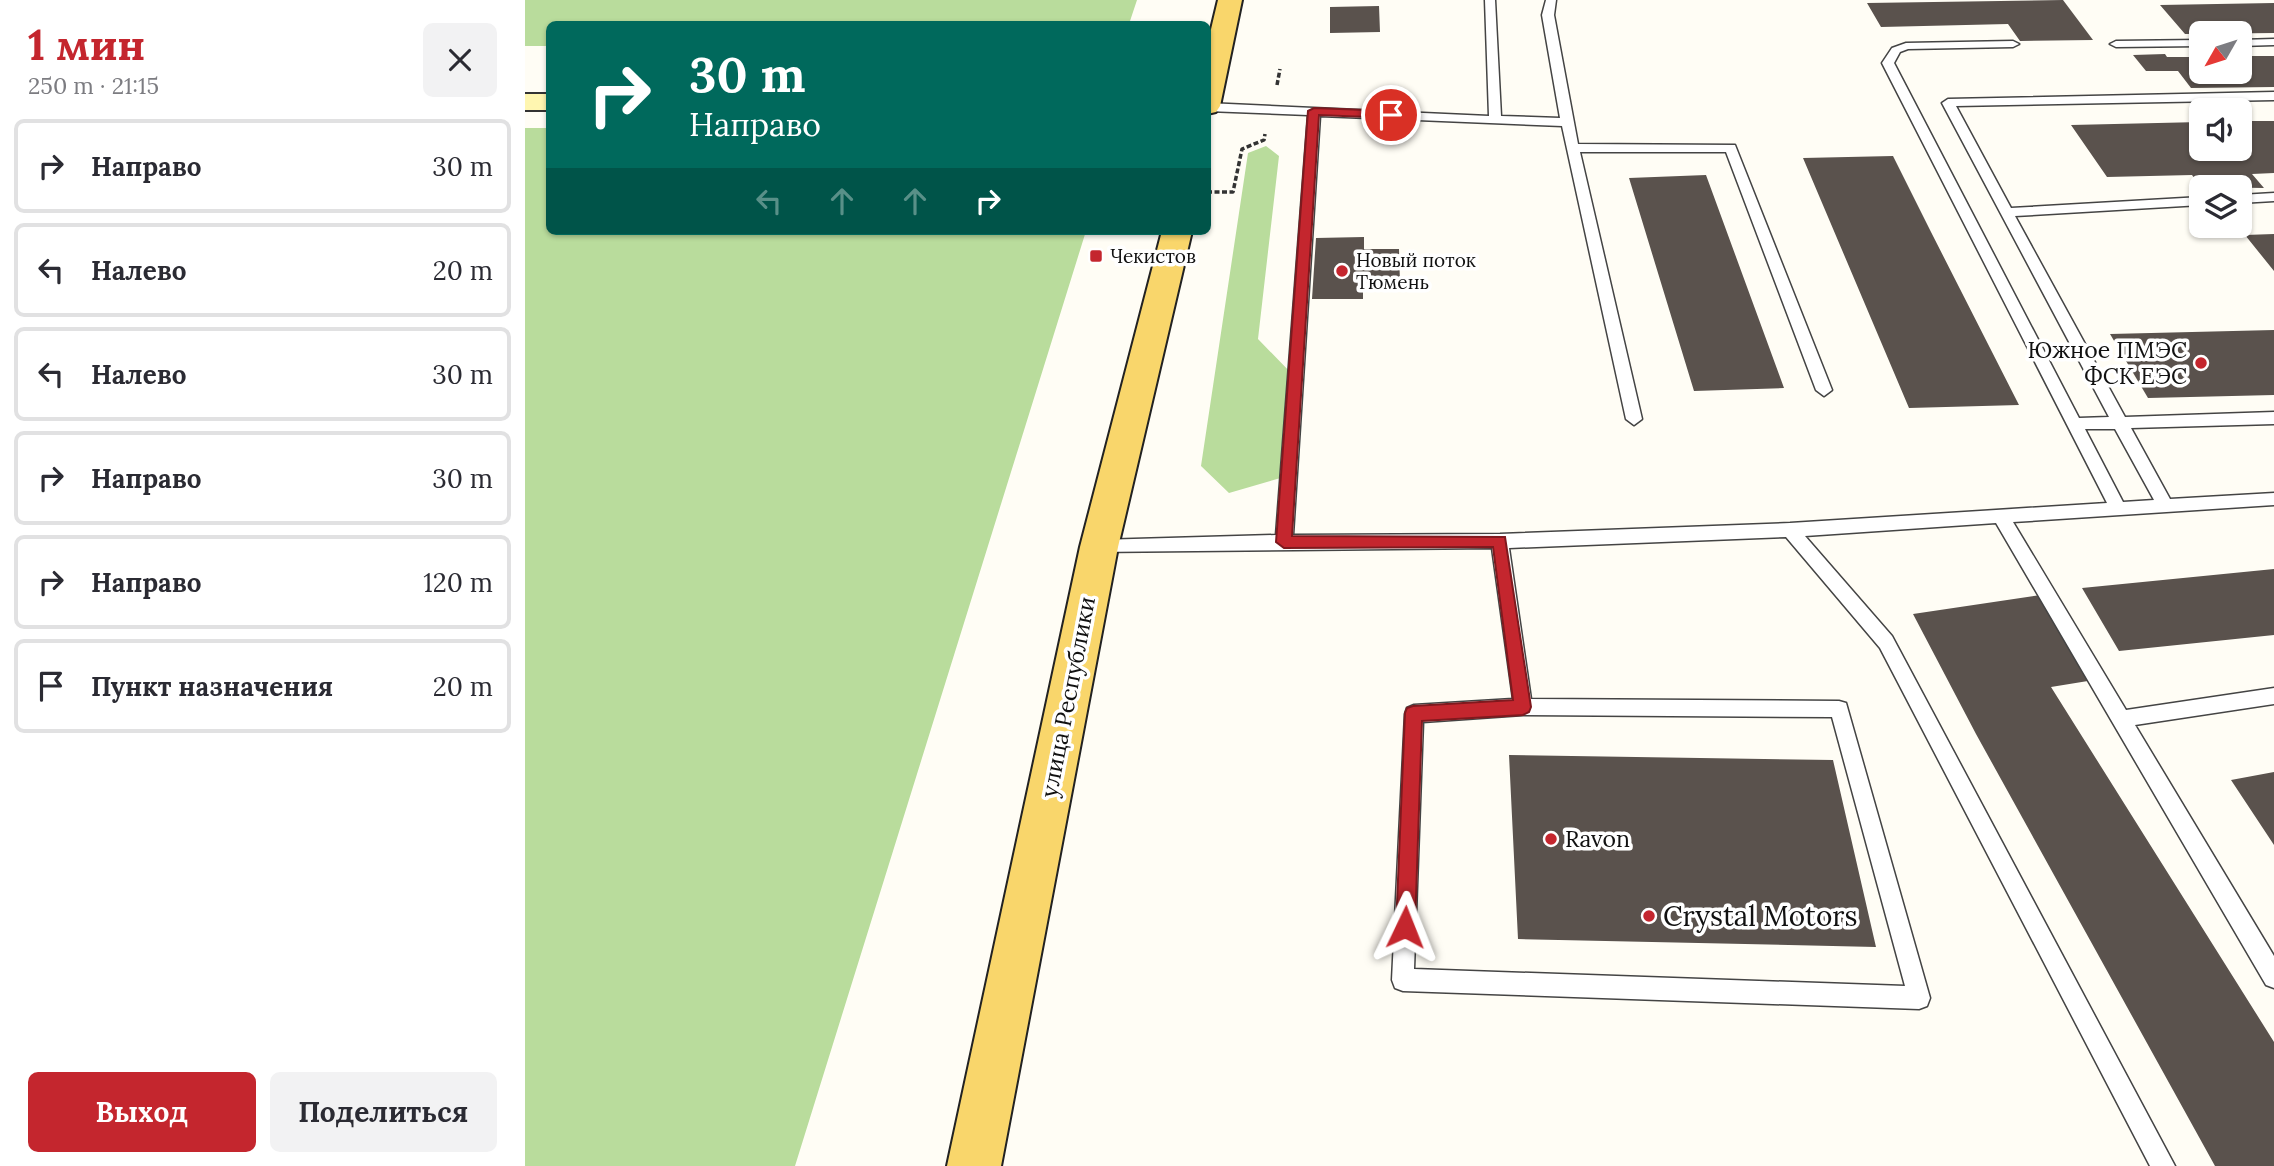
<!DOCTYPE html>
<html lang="ru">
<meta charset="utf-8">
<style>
:root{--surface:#fff;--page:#f2f2f3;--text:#2b2b33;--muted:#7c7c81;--line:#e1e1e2;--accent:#c4262e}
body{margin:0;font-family:Lora,serif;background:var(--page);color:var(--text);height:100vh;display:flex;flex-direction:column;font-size:26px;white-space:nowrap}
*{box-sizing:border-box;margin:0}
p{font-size:23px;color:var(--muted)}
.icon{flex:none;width:38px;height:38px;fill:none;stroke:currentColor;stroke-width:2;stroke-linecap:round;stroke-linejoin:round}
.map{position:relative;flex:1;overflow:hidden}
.drawer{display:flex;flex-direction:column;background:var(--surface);width:525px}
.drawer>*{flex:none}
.guide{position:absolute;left:21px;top:21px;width:665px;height:214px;border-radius:10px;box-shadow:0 2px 5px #0004;background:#00695c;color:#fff;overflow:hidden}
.needle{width:46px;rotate:231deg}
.tools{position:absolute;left:1664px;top:21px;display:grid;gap:14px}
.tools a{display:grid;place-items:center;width:63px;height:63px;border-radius:10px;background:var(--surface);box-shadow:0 2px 5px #0004;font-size:35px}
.pin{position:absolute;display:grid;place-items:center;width:60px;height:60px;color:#fff;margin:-30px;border:4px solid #fff;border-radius:50%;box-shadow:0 2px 7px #0007}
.me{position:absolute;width:77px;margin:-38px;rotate:2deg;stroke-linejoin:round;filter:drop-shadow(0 0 5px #0008)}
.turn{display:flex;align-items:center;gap:24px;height:147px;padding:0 28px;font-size:32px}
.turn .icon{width:91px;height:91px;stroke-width:2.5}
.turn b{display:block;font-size:49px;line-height:60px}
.lanes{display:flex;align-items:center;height:66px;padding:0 28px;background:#0003;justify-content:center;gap:35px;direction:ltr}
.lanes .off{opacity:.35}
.round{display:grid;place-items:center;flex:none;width:74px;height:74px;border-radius:10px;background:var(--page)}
.headline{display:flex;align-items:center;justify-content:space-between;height:119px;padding:0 28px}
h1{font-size:42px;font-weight:700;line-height:52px;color:var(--accent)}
.action{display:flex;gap:14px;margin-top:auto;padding:14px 28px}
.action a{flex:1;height:80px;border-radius:10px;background:var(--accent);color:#fff;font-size:28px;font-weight:700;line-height:80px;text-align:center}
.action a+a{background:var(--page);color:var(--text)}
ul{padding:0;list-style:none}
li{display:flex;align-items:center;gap:21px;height:94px;margin:0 14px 10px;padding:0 14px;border:4px solid var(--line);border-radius:10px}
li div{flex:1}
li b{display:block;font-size:26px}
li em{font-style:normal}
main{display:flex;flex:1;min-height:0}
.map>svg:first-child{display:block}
.forest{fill:#b9dc9c}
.building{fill:#5a524d}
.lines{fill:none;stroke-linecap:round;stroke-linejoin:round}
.service-casing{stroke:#444;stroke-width:3}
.secondary-casing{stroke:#333;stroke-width:4}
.primary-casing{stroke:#222;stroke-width:4}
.path{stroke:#333;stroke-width:3.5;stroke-dasharray:5 2.5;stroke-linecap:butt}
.service{fill:#fff;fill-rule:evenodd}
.secondary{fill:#fff6b0;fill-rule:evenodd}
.primary{fill:#f9d66b;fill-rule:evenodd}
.route{fill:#c4262e;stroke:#7f191e;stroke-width:2}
.poi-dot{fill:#c4262e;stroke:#fff;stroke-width:2.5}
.labels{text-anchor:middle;stroke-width:7;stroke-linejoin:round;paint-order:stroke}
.far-poi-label{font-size:19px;fill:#111;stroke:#fff;text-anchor:start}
.poi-label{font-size:23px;fill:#111;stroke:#fff;text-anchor:end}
.street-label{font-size:23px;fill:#111;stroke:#fff}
.near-poi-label{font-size:28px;fill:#111;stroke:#fff;text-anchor:start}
</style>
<main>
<section class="drawer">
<div class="headline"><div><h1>1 мин</h1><p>250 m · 21:15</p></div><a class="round"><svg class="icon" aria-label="close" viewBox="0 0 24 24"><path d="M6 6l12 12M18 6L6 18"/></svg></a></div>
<ul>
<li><svg class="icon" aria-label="right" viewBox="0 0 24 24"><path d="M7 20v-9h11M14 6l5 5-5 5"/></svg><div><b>Направо</b></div><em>30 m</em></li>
<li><svg class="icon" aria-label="left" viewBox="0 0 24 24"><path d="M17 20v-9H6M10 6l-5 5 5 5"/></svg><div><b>Налево</b></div><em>20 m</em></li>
<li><svg class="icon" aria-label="left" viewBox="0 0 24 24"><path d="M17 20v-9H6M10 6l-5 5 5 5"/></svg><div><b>Налево</b></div><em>30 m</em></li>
<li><svg class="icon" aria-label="right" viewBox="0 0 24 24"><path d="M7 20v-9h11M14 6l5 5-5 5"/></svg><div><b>Направо</b></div><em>30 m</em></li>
<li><svg class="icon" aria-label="right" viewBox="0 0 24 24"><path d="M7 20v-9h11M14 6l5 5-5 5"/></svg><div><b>Направо</b></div><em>120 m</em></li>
<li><svg class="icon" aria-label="arrive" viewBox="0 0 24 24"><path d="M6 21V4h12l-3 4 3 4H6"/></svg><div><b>Пункт назначения</b></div><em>20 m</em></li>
</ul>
<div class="action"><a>Выход</a><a>Поделиться</a></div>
</section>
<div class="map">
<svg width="1749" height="1166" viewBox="0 0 1749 1166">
<rect width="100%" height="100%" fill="#fffdf5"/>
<!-- forest -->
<path class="forest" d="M0,0H612L604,24H24V46H0Z
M0,128H24V231H561L270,1166H0Z
M741,146L754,156L733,339L768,375L759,477L704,493L676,466L723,153Z"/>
<!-- building -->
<path class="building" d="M1538,0L1568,40L1495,41L1483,24L1356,27L1342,3Z
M1749,3V33L1660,34L1635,5Z
M854,6L855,32L805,33V7Z
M1640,54L1642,57H1676V72H1715V56H1749V87L1666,88L1653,71H1621L1608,55Z
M1715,121H1749V173L1727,174L1739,188L1676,187L1667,175L1582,177L1546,125L1676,122V149H1715Z
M1368,156L1406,232L1494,405L1384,408L1278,158Z
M1181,175L1259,388L1169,391L1104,178Z
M1749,234V271L1720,235Z
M839,237V249H874L875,283H838V299H787L791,238Z
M1749,330V395L1623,398L1585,334Z
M1749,569V635L1594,651L1557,588Z
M1516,595L1569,680L1526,687L1749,1042V1166H1690L1451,734L1388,614Z
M984,755L1308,760L1351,947L993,939Z
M1749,772V845L1706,780Z"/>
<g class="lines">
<!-- service casing -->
<g class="service-casing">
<path id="service" d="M960,0H970L976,116L1035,118L1017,15L1021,0H1031L1029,15L1053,144L1210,145L1307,390L1299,396L1291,390L1201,152H1055L1117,419L1109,425L1101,419L1037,126L795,116L768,535L975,534L1265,523L1582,503L1357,63L1367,48L1381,43L1488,41L1494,44L1488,47L1383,49L1375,52L1369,63L1554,418L1584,417L1417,103L1423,99L1749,92V100L1431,106L1486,208L1676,197V205L1490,216L1600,417L1749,412V424L1606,428L1645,499L1749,493V505L1488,522L1601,710L1749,688V704L1610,725L1749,956V988L1741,985L1471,523L1280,536L1367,636L1650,1166H1625L1355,648L1261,537L984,548L1006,699L1314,701L1321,703L1405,998L1402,1006L1394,1009L878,991L870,988L867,980L880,714L882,708L889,705L988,699L967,548L568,552L565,547L568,542L574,540L751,535L783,115L682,111V103L964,116ZM1560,429H1590L1629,500L1598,502ZM998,715L1307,717L1380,986L889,969L898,722Z
M1749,39V45L1715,46V40Z
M1676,40V46L1591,47L1585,44L1591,41Z
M1749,193V201L1715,203V195Z"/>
</g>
<!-- secondary casing -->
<g class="secondary-casing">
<path id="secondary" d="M0,94H24V110H0Z"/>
</g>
<!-- primary casing -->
<g class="primary-casing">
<path id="primary" d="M693,0H717L695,106L691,112L682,114V46Z
M637,231H667L593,547L476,1166H422L555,547Z"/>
</g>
<!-- path -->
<path class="path" d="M752,85L755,69
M682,192H708L717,149L739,140L740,134"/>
<!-- service -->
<use href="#service" class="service"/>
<!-- secondary -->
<use href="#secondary" class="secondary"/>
<!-- primary -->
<use href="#primary" class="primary"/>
</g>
<!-- route -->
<path class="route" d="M789,108L866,111L872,115L866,118L794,115L767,536L980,537L1006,707L1004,712L998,715L897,721L890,927L887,934L880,937L874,934L871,927L880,713L882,708L888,706L988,700L968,547L759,548L751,542L783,111Z"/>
<!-- markers -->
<g class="poi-dot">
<rect x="564" y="249" width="14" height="14" rx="3.5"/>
<circle cx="817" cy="271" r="7"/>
<circle cx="1676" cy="363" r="7"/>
<circle cx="1026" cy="839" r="7"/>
<circle cx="1124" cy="916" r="7"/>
</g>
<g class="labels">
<!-- far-poi labels -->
<g class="far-poi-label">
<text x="585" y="263">Чекистов</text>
<text x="831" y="267">Новый поток<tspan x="831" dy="22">Тюмень</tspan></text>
</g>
<!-- poi labels -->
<g class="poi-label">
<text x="1662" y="358">Южное ПМЭС<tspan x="1662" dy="26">ФСК ЕЭС</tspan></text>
<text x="1040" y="847" text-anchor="start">Ravon</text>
</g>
<!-- street labels -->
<g class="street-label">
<text transform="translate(543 697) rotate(-79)" y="8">улица Республики</text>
</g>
<!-- near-poi labels -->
<g class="near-poi-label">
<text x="1138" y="926">Crystal Motors</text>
</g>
</g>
</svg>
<div class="tools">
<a><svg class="needle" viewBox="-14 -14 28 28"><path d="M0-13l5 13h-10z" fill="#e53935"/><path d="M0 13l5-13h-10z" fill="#7c7c81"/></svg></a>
<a><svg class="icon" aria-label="sound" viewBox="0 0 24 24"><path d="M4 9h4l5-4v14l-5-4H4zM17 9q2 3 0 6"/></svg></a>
<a><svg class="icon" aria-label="layers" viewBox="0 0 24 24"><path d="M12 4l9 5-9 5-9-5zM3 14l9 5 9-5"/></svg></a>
</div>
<div class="pin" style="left:866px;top:115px;background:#d93025"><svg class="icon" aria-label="arrive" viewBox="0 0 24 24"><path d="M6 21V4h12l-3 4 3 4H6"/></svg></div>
<svg class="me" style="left:880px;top:927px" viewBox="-20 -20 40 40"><path d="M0-17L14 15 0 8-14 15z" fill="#c4262e" stroke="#fff" stroke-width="4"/></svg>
<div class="guide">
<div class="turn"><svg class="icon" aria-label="right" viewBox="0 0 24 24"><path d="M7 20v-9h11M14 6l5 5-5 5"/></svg><div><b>30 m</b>Направо</div></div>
<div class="lanes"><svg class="icon off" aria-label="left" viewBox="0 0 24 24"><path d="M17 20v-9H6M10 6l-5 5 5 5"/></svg><svg class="icon off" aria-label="ahead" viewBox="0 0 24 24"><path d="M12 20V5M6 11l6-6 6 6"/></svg><svg class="icon off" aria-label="ahead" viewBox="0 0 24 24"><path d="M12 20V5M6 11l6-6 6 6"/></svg><svg class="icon" aria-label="right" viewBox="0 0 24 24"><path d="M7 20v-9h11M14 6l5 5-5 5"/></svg></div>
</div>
</div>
</main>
